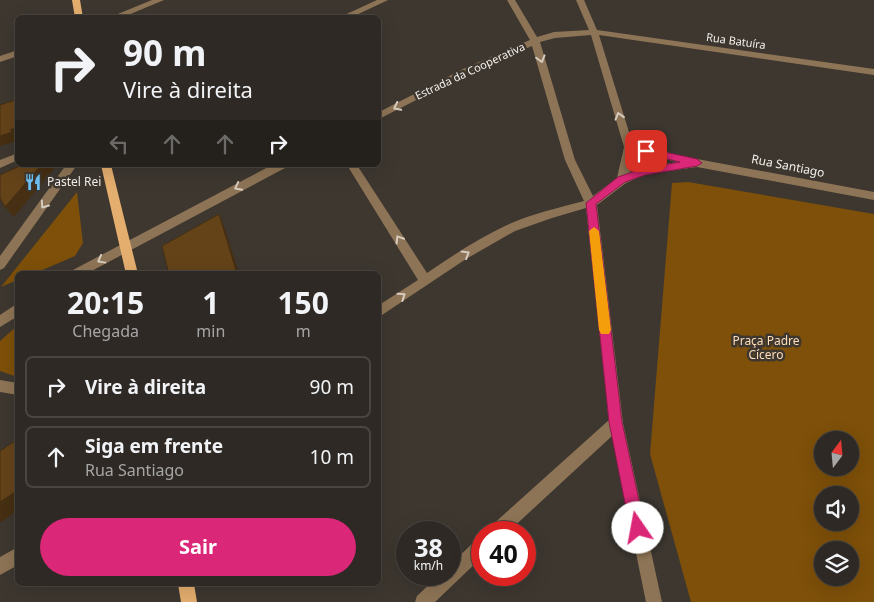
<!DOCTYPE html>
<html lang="pt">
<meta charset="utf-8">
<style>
:root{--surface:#2e2924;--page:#36312c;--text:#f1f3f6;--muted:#a7a6a6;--line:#494541;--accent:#db2777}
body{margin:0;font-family:"Noto Sans",sans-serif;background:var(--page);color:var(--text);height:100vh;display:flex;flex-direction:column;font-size:19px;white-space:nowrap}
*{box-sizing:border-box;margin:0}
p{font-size:16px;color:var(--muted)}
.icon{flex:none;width:28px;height:28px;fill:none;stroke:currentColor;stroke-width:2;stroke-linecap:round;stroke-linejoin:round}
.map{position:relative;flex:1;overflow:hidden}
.sheet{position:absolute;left:15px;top:271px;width:366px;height:315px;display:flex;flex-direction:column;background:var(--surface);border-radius:8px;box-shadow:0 5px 20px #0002,0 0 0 1px var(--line)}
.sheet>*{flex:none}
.top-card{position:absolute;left:15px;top:15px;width:366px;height:152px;border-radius:8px;box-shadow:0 5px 20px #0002,0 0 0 1px var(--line);background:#2e2924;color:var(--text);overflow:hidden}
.needle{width:32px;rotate:16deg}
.fabs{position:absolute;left:814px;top:431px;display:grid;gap:10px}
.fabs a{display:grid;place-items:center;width:45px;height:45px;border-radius:50%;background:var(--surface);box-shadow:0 5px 20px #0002,0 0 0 1px var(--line);font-size:25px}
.speed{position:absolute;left:396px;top:521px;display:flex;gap:10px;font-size:25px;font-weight:700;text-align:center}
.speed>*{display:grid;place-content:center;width:65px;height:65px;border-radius:50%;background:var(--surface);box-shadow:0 5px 20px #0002,0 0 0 1px var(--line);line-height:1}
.speed small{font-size:12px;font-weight:400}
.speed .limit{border:8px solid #d22;background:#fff;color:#111}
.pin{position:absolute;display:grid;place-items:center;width:42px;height:42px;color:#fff;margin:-21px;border-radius:10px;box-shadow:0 2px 8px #0006}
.me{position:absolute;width:55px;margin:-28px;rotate:348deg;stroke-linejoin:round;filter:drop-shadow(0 0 4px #0008)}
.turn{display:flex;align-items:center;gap:18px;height:105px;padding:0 25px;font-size:22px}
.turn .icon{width:65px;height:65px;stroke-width:2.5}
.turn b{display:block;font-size:35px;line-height:42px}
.lanes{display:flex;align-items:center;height:48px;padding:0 25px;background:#0003;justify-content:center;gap:25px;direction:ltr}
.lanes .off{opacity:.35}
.eta{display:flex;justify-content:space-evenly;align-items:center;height:85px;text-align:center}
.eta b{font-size:30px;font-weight:700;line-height:35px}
.primary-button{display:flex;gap:10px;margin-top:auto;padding:10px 25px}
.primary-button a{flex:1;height:58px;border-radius:30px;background:var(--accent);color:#fff;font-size:20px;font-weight:700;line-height:58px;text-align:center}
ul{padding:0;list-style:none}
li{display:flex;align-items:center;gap:15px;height:62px;margin:0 10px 8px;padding:0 15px;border:2px solid var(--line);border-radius:8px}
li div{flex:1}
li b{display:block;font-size:19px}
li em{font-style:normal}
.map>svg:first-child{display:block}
.green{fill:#7e5009;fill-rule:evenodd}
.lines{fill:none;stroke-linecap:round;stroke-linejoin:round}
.minor{fill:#8e7456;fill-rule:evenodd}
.major{fill:#e4ae6e;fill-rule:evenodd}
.shaded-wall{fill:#462f12}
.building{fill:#644319;stroke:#462f12}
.oneway{stroke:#d5cbbe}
.route{fill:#db2777;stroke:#8e194d}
.slow{fill:#f59e0b}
.labels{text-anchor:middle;stroke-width:5;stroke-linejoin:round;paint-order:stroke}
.far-street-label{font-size:11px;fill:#f4f0eb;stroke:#3d3730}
.street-label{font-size:12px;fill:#f4f0eb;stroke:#3d3730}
.poi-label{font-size:12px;fill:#f4f0eb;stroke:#3d3730;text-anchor:start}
.park-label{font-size:12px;fill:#feddb8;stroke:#3d3730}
</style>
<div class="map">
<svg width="874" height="602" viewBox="0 0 874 602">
<rect width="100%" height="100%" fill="#3d3730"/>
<!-- green -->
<path class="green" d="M688,182L874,214V602H691L650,454L672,183ZM822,440H850V468H822ZM822,495H850V522H822ZM822,550H850V578H822Z
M77,192L83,243L75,256L33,274H18L17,280L1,287Z
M17,326V377L0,371V341Z"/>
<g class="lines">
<!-- minor -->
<path class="minor" d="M152,0H164L121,18H108Z
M377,0H388L350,18H338Z
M507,0H515L537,37L554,32L589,30L576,0H584L597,30L874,69V75L599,35L633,145L697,159L874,192V200L697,167L646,174L626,183L597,205L623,423L662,602H646L612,436L508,532H489L491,526L609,420L586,208L552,218L515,231L466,259L379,317V305L418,280L347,165H357L427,273C452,256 479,238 507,225C531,214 558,208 584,201L565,160L532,46L471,72L379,119V112L465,68L530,40ZM591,35L624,147L617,178L593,196L575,160L540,42L555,38ZM634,152L678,162L644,167L630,172Z
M18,50V56L0,62V56Z
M18,153V160L0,168V160Z
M66,165H77L4,268L0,270V256Z
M272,165H286L285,168L86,274H69L71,271Z
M18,303V316L0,327V315Z
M0,380L18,383V395L0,392Z
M482,538V557L435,602H415L417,596L439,575H450V565L476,540Z
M18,547V565L0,575V557Z"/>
<!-- major -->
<path class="major" d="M72,0H80L83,18H75Z
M101,165H111L138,274H126Z
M178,584H194L197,602H181Z"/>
</g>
<!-- shaded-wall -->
<path class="shaded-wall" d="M18,127V138H17L10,130Z
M12,132L18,140V141L0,146V136Z
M41,165H57L14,217L5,207Z
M219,214L225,229L239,274H237Z
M18,490V510L0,523V502Z"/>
<!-- building -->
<path class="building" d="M18,99V127L10,130L12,132L0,136V105Z
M22,165H41L5,207L0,198V175Z
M219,214L237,274H169L162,246Z
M18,439V490L0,502V451Z"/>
<!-- one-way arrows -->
<defs><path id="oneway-chevron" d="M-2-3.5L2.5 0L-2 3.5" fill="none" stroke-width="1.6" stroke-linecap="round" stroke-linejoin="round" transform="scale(1.25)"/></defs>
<g class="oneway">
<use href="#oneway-chevron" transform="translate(541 59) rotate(74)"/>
<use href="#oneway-chevron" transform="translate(397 107) rotate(153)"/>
<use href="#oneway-chevron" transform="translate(619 116) rotate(-107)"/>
<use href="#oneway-chevron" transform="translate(238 187) rotate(153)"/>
<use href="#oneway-chevron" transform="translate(44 205) rotate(125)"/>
<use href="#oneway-chevron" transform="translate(399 239) rotate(-122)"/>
<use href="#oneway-chevron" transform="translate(466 254) rotate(-31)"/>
<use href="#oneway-chevron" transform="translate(101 260) rotate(151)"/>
<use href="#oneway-chevron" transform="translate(402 296) rotate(-34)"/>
</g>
<!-- route -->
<path class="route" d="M646,148L697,159L702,163L697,166L645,175L625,182L596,204L622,422L645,528L643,533L638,535L632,533L630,528L609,422L586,203L618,177L644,168L680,162L642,153L641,151Z"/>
<!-- slow -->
<path class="slow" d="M594,227L599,231L611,330L609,334H601L599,330L589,231Z"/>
<!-- icons -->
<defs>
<g id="restaurant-bare" transform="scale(1.35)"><path d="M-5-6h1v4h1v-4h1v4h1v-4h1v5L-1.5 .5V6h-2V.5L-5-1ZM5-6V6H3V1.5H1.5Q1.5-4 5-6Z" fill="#6fc2f4" stroke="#3d3730" stroke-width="2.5" paint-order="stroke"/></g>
</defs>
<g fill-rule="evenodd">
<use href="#restaurant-bare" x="33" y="182"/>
</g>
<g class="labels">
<!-- far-street labels -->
<g class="far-street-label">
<text transform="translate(736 41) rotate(8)" y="4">Rua Batuíra</text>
<text transform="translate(470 71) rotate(-25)" y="4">Estrada da Cooperativa</text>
</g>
<!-- street labels -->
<g class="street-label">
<text transform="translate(788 166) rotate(11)" y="4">Rua Santiago</text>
</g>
<!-- poi labels -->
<g class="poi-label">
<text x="47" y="186">Pastel Rei</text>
</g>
<!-- park labels -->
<g class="park-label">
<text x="766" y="345">Praça Padre<tspan x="766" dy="14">Cícero</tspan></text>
</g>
</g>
</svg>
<div class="fabs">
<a><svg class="needle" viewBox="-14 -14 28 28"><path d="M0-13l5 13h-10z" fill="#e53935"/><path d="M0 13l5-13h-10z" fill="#a7a6a6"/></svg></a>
<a><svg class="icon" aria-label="sound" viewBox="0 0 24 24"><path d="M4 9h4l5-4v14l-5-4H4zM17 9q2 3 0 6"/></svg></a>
<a><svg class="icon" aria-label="layers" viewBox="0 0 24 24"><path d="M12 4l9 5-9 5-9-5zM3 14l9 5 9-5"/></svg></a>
</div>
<div class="speed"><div>38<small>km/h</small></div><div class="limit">40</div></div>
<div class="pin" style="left:646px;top:151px;background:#d93025"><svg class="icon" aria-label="arrive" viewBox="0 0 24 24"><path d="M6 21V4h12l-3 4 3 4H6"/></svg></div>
<svg class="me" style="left:638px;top:528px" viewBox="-20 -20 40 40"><circle r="19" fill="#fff"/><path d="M0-13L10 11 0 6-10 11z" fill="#db2777"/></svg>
<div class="top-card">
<div class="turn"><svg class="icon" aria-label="right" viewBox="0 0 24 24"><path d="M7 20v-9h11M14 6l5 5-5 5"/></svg><div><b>90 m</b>Vire à direita</div></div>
<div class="lanes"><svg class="icon off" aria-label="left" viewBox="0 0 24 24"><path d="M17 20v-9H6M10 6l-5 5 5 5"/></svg><svg class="icon off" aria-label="ahead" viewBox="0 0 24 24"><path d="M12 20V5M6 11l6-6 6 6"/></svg><svg class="icon off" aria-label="ahead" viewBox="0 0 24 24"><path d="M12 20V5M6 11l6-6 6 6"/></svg><svg class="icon" aria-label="right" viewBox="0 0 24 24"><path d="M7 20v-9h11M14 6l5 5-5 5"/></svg></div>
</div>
<section class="sheet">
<div class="eta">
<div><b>20:15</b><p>Chegada</p></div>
<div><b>1</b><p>min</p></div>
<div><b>150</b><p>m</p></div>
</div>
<ul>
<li><svg class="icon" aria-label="right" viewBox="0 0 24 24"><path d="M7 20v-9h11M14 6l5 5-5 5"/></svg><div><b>Vire à direita</b></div><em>90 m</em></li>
<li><svg class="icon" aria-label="ahead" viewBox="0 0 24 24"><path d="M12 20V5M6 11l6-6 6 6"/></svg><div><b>Siga em frente</b><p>Rua Santiago</p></div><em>10 m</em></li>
</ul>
<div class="primary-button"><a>Sair</a></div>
</section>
</div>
